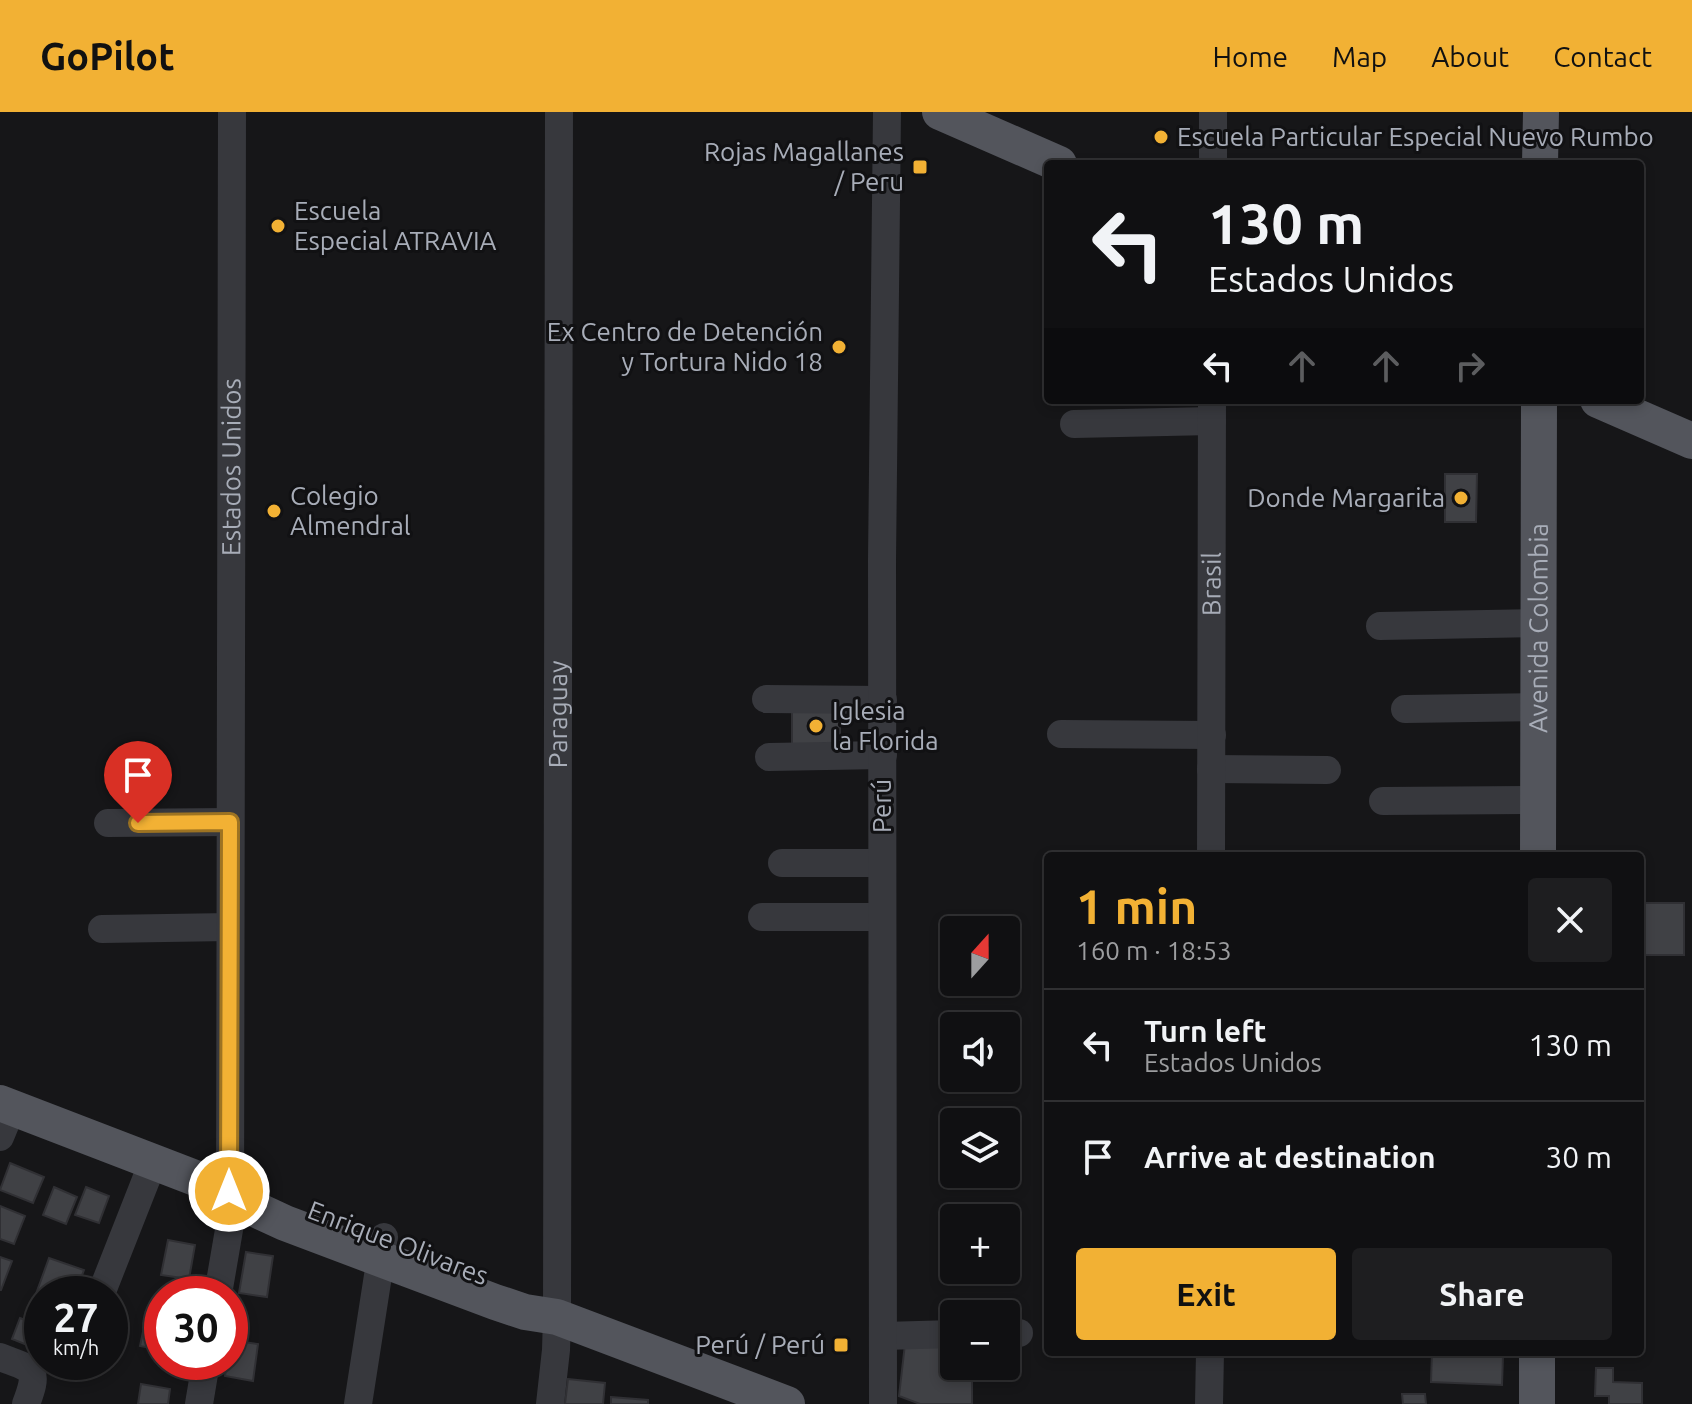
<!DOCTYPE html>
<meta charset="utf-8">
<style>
:root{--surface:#101012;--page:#1e1e20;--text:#f1f3f6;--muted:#9c9d9f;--line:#303032;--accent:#f2b134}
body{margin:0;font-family:Ubuntu,sans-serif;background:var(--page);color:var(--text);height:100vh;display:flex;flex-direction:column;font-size:30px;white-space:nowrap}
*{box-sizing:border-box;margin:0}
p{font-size:26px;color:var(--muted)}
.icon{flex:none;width:44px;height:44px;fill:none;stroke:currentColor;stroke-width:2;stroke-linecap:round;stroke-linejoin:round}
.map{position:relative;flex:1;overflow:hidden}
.panel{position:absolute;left:1044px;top:740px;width:600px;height:504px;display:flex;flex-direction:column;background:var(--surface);border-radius:8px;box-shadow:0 4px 12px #0003,0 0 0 2px var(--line)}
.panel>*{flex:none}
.guide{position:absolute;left:1044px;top:48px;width:600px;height:244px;border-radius:8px;box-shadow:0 4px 12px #0003,0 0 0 2px var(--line);background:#101012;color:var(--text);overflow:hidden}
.needle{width:52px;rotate:21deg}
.tools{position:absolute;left:940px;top:804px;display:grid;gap:16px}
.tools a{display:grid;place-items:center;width:80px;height:80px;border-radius:8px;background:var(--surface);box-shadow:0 4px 12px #0003,0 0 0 2px var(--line);font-size:40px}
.speed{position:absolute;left:24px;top:1164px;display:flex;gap:16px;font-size:40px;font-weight:700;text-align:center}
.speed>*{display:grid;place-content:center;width:104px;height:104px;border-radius:50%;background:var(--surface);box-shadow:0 4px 12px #0003,0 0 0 2px var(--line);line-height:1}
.speed small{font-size:20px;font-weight:400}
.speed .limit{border:12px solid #d22;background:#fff;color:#111}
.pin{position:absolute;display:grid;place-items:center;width:68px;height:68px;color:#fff;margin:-82px -34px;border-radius:50% 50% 50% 0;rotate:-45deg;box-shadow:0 0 8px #0007}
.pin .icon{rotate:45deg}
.me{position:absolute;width:88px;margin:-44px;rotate:0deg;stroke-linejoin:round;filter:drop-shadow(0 0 6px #0008)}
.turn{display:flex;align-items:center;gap:28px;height:168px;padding:0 32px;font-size:36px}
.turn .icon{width:104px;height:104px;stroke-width:2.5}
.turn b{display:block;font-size:56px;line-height:68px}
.lanes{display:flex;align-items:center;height:76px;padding:0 32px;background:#0003;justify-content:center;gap:40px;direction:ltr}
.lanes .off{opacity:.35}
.round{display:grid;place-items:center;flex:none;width:84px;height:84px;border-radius:8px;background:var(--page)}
.overview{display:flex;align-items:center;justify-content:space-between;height:136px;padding:0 32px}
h1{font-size:48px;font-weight:600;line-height:60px;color:var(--accent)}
.button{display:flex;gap:16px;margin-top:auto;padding:16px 32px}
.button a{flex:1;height:92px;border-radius:8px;background:var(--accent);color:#111;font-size:32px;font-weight:600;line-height:92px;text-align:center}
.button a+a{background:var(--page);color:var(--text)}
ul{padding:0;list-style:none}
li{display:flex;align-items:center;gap:24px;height:112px;padding:0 32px;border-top:2px solid var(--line)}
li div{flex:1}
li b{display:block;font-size:30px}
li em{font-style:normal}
header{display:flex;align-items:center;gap:48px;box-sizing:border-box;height:112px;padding:0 40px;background:var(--accent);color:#111}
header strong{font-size:38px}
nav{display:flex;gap:44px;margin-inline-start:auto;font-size:28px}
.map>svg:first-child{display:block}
.building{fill:#404145;stroke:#303034;stroke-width:2}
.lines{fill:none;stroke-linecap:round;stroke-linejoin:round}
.minor{stroke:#37383d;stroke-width:28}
.major{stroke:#53555c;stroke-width:36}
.route-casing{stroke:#9d7322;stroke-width:20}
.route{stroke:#f2b134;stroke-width:14}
.poi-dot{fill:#f2b134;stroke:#111113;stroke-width:3}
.labels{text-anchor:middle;stroke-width:6;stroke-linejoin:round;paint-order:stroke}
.poi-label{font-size:26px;fill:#a8adb8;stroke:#111113;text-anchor:start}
.street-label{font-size:26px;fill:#a8adb8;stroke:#111113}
</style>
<header>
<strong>GoPilot</strong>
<nav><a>Home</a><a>Map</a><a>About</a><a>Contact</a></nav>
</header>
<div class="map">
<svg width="1692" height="1292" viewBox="0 0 1692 1292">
<rect width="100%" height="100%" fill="#161618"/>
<!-- building -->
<path class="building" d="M1445,362H1477L1476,410H1445Z
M792,591H840V638H792Z
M1640,791H1684V843H1640Z
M10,1051L44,1065L33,1091L0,1078Z
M54,1075L77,1085L66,1112L43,1103Z
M86,1075L109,1084L99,1111L75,1103Z
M0,1094L25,1104L14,1132L0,1127Z
M168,1128L195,1133L189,1167L161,1163Z
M246,1140L273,1144L267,1185L239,1181Z
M0,1145L12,1149L1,1178H0Z
M49,1146L84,1158L75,1182H42V1184L36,1182Z
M148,1196L162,1198V1238L140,1234Z
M20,1206L42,1215V1239L12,1227Z
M230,1228L258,1232L253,1269L225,1264L227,1250H230Z
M905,1232L954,1234V1254H972V1292H920L899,1284Z
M1432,1240H1462V1242L1503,1244L1502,1273L1431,1270Z
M67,1250H104L103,1257L66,1252Z
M1596,1256H1613V1270L1642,1271V1292H1609V1284H1595Z
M568,1267L605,1271L603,1292H565Z
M141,1272L170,1277L168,1292H138Z
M1402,1282H1425L1426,1292H1403Z
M611,1285L648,1288V1292H611Z"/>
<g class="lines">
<!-- minor -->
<g class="minor">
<path d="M1213,52V0"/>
<path d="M1074,312L1212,309"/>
<path d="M1380,514L1538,511"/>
<path d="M766,587L883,588"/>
<path d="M1405,597L1538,595"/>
<path d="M1061,622L1212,623"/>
<path d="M769,645L883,643"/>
<path d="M1211,657L1327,658"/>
<path d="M1383,689L1538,688"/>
<path d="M108,711L230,710"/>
<path id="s1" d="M1211,744L1212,288"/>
<path d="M782,751H882"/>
<path d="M762,805H882"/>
<path d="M102,817L230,815"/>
<path d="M0,1025L12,996"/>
<path d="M101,1182L153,1050"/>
<path id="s2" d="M218,1182L230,1112L232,0"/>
<path d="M1006,1221H1019"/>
<path d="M883,1224L954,1222"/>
<path d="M0,1245C33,1258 40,1255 26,1292"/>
<path d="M199,1292L206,1250"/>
<path d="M358,1292L384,1125"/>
<path id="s3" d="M550,1292L556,1238L557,1205L559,0"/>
<path d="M883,1292L882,448L887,0"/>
<path d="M1209,1292L1210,1240"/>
</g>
<!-- major -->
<g class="major">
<path d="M940,0L1059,52"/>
<path d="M1540,52L1541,0"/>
<path d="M1598,288L1692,329"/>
<path id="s4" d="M1538,744L1539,288"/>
<path d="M0,991L229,1079L257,1098L285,1111L495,1190L525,1200L557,1205L787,1292"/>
<path d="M1537,1292V1240"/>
</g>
</g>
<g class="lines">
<!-- route casing -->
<g class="route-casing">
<path id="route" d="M138,711L230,710L229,1079"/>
</g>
<!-- route -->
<use href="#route" class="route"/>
</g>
<!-- markers -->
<g class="poi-dot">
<circle cx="1161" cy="25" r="8"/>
<rect x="912" y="47" width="16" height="16" rx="4"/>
<circle cx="278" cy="114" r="8"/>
<circle cx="839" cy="235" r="8"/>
<circle cx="1461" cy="386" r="8"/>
<circle cx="274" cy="399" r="8"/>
<circle cx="816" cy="614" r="8"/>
<rect x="833" y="1225" width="16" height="16" rx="4"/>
</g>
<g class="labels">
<!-- poi labels -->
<g class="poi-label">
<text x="1177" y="34">Escuela Particular Especial Nuevo Rumbo</text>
<text x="904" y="49" text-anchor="end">Rojas Magallanes<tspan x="904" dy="30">/ Peru</tspan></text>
<text x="294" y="108">Escuela<tspan x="294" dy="30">Especial ATRAVIA</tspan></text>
<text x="823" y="229" text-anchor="end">Ex Centro de Detención<tspan x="823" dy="30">y Tortura Nido 18</tspan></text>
<text x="290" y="393">Colegio<tspan x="290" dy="30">Almendral</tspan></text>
<text x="1445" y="395" text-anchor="end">Donde Margarita</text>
<text x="832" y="608">Iglesia<tspan x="832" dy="30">la Florida</tspan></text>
<text x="825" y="1242" text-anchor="end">Perú / Perú</text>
</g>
<!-- street labels -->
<g class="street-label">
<text dy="9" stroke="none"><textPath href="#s2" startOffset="828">Estados Unidos</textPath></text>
<text dy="9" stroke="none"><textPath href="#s1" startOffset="272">Brasil</textPath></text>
<text dy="9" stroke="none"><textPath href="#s4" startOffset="228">Avenida Colombia</textPath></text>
<text dy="9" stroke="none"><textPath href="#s3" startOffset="690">Paraguay</textPath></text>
<text transform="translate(882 694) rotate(-90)" y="9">Perú</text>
<text transform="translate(398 1131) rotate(21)" y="9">Enrique Olivares</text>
</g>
</g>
</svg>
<div class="tools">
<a><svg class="needle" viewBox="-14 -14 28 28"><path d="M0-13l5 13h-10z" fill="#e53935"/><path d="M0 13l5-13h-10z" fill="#9c9d9f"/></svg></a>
<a><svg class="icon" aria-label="sound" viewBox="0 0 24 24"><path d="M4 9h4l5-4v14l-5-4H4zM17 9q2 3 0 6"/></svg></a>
<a><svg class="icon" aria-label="layers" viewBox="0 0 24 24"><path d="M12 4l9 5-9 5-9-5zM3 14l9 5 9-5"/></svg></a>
<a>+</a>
<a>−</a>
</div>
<div class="speed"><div>27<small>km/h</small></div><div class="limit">30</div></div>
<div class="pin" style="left:138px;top:711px;background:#d93025"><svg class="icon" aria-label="arrive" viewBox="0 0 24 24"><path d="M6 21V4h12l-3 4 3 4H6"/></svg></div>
<svg class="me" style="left:229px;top:1079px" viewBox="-20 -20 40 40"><circle r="17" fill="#f2b134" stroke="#fff" stroke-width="3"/><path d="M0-11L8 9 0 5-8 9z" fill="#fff"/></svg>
<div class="guide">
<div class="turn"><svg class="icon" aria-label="left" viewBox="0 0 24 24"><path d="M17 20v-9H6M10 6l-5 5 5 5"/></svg><div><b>130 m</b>Estados Unidos</div></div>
<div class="lanes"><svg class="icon" aria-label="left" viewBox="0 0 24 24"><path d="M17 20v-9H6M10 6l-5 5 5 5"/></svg><svg class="icon off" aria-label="ahead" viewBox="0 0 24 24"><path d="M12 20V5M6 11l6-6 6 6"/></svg><svg class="icon off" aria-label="ahead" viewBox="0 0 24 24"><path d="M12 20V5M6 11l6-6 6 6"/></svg><svg class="icon off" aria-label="right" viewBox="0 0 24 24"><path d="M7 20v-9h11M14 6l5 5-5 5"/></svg></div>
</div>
<section class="panel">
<div class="overview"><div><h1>1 min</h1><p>160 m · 18:53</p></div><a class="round"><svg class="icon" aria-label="close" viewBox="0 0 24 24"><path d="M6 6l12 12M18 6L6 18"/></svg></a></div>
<ul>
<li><svg class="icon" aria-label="left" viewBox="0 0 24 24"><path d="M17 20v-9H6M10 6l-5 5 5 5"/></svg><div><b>Turn left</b><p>Estados Unidos</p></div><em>130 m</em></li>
<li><svg class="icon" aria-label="arrive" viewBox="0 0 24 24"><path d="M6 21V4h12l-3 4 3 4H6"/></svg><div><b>Arrive at destination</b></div><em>30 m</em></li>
</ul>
<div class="button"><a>Exit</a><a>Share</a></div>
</section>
</div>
